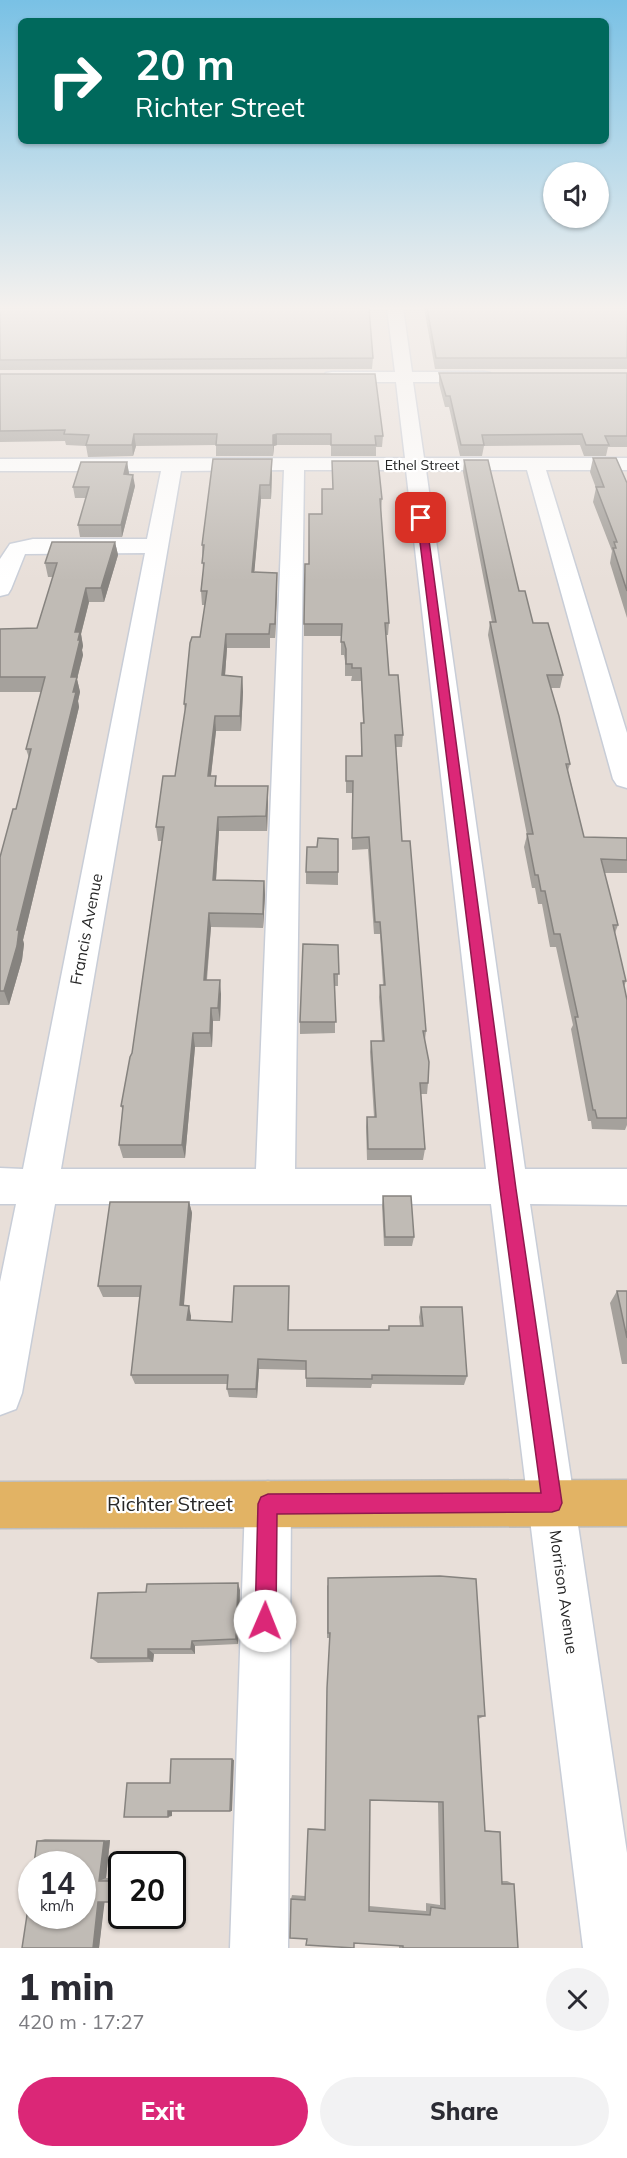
<!DOCTYPE html>
<meta charset="utf-8">
<style>
:root{--surface:#fff;--page:#f2f2f3;--text:#2b2b33;--muted:#7c7c81;--accent:#db2777}
body{margin:0;font-family:Mulish,sans-serif;background:var(--page);color:var(--text);height:100vh;display:flex;flex-direction:column;font-size:22px;white-space:nowrap}
*{box-sizing:border-box;margin:0}
p{font-size:20px;color:var(--muted)}
.icon{flex:none;width:33px;height:33px;fill:none;stroke:currentColor;stroke-width:2;stroke-linecap:round;stroke-linejoin:round}
.map{position:relative;height:1948px;overflow:hidden}
.side{display:flex;flex-direction:column;background:var(--surface);flex:1}
.side>*{flex:none}
.banner{position:absolute;left:18px;top:18px;width:591px;height:126px;border-radius:9px;box-shadow:0 2px 4px #0004;background:#00695c;color:#fff;overflow:hidden}
.buttons{position:absolute;left:543px;top:162px;display:grid;gap:12px}
.buttons a{display:grid;place-items:center;width:66px;height:66px;border-radius:50%;background:var(--surface);box-shadow:0 2px 4px #0004;font-size:30px}
.speed{position:absolute;left:18px;top:1851px;display:flex;gap:12px;font-size:30px;font-weight:700;text-align:center}
.speed>*{display:grid;place-content:center;width:78px;height:78px;border-radius:50%;background:var(--surface);box-shadow:0 2px 4px #0004;line-height:1}
.speed small{font-size:15px;font-weight:400}
.speed .limit{border:3px solid #111;border-radius:9px;background:#fff;color:#111}
.pin{position:absolute;display:grid;place-items:center;width:51px;height:51px;color:#fff;margin:-26px;border-radius:12px;box-shadow:0 3px 9px #0006}
.me{position:absolute;width:66px;margin:-33px;rotate:1deg;stroke-linejoin:round;filter:drop-shadow(0 0 4px #0008)}
.turn{display:flex;align-items:center;gap:21px;height:126px;padding:0 18px;font-size:27px}
.turn .icon{width:78px;height:78px;stroke-width:2.5}
.turn b{display:block;font-size:42px;line-height:51px}
.round{display:grid;place-items:center;flex:none;width:63px;height:63px;border-radius:32px;background:var(--page)}
.head{display:flex;align-items:center;justify-content:space-between;height:102px;padding:0 18px}
h1{font-size:36px;font-weight:800;line-height:45px}
.action{display:flex;gap:12px;margin-top:auto;padding:12px 18px}
.action a{flex:1;height:69px;border-radius:36px;background:var(--accent);color:#fff;font-size:24px;font-weight:800;line-height:69px;text-align:center}
.action a+a{background:var(--page);color:var(--text)}
.map>svg:first-child{display:block}
.lines{fill:none;stroke-linecap:round;stroke-linejoin:round}
.minor-casing{stroke:#c8cdd7;stroke-width:3}
.major-casing{stroke:#bebebe;stroke-width:3}
.minor{fill:#fff;fill-rule:evenodd}
.major{fill:#e2b364;fill-rule:evenodd}
.wall{fill:#a5a19c;fill-rule:evenodd}
.shaded-wall{fill:#86837f}
.building{fill:#c0bbb5;stroke:#86837f;stroke-width:1.5;fill-rule:evenodd}
.route{fill:#db2777;stroke:#8e194d;stroke-width:1.5}
.labels{text-anchor:middle;stroke-width:4.5;stroke-linejoin:round;paint-order:stroke}
.far-street-label{font-size:14px;fill:#262626;stroke:#fff}
.street-label{font-size:16px;fill:#262626;stroke:#fff}
.near-street-label{font-size:20px;fill:#262626;stroke:#fff}
</style>
<div class="map">
<svg width="627" height="1948" viewBox="0 0 627 1948">
<rect width="100%" height="100%" fill="#e8dfd9"/>
<g class="lines">
<!-- minor casing -->
<g class="minor-casing">
<path id="minor" d="M387,308H403L412,372H484L490,373L493,377L490,381L484,382H413L424,458H627V470H546L627,733V788L617,785L613,779L527,470H426L525,1169H627V1205L530,1204L627,1853V1948H583L491,1204H55L22,1393L16,1409L0,1415V1282L16,1204H0V1168L23,1169L145,553L25,554L11,589L8,594L0,596V559L10,544L33,539H147L161,471H0V459L405,458L396,382H332L326,381L323,377L326,373L332,372H395ZM284,470L256,1169H61L181,471ZM304,470H406L486,1169H295Z
M268,1481L285,1487L291,1504L288,1948H230L245,1504L251,1487Z"/>
</g>
<!-- major casing -->
<g class="major-casing">
<path id="major" d="M627,1480V1526L0,1528V1482Z"/>
</g>
<!-- minor -->
<use href="#minor" class="minor"/>
<!-- major -->
<use href="#major" class="major"/>
</g>
<!-- wall -->
<path class="wall" d="M0,308L373,358L372,369L0,370Z
M424,308H627V369H435Z
M439,373H627V447H608L606,456H584L580,445L484,446L482,456H460L449,407H445L439,384Z
M0,374L383,436L382,447H376V456H331V445H277L274,446L273,456H216V445L136,446L133,456L88,457L86,446L66,445L65,441L0,442Z
M593,458L627,483V618L610,563L612,551L593,502L596,488L590,472Z
M464,460L533,623L563,675L560,688H551L570,764L568,771L584,837L627,838V873H604L618,925L615,933L626,981L624,987L627,1000V1125L625,1130L592,1129L591,1121H588L571,1029L573,1025L556,947H550L542,904H538L535,888H532L524,847L527,835L488,635L490,622H492L463,472Z
M127,462L129,475L135,486L122,537H80L78,525L86,498H75L73,487Z
M272,472L271,499H261L254,572L277,587L275,638H270V648H227L225,675L242,677L243,692L241,731H216L211,776L217,786H268V800L267,831H219L216,880L264,881L265,895L263,928L211,927L207,980L221,994L220,1021H213L212,1047H195L185,1158H123L119,1145L123,1111L121,1106L132,1053L162,841H158L156,827L175,776L185,711L184,704L200,637L205,605H202L201,591L203,571L202,545Z
M382,499L381,511L389,623L388,635H386L389,675L403,735L402,747H396L402,841L426,1031L425,1040L428,1083L427,1094H421L425,1149L423,1160H367L366,1127L367,1117H374L370,1052L371,1041H382L379,997L380,985H383L380,934H374L368,849L352,850V793H346V756H361V723H363L361,681H351L352,676H345V661L344,655H341V636H304V624L309,564L322,514Z
M115,542L118,555L104,602H89L81,634L83,646L82,650L83,655L77,679L80,692L78,701L79,707L23,940L24,944L22,960L9,1005H0V857L16,809L29,758L26,749L41,692H0V629L37,628L53,577H48L45,563Z
M338,839V885L306,884V872Z
M338,945V986H335V1033L300,1034V1022Z
M383,1196L414,1237L412,1246H384L382,1206Z
M189,1202L192,1213L183,1306L191,1316V1321L232,1322L289,1286L288,1330H388L389,1326H420L419,1317L421,1307L467,1376L464,1385L372,1384L371,1388L306,1387V1370L259,1369L257,1398L229,1397L227,1389V1384H135L131,1375L140,1297H103L98,1286Z
M617,1291H627V1364H622L610,1303Z
M327,1585L485,1716L478,1719L485,1830L500,1832L502,1881H507L514,1884L518,1948H399V1946L354,1943L306,1945V1939L291,1899L292,1895L305,1896L308,1828L325,1829L330,1638H327ZM370,1800L438,1802L440,1905L426,1903V1911L369,1906Z
M240,1590L238,1644L195,1646V1654H154L153,1662L98,1663L91,1658L146,1592Z
M45,1839L110,1840L106,1878H122V1901L104,1902L99,1948L37,1841Z"/>
<!-- shaded-wall -->
<path class="shaded-wall" d="M134,434L136,446L133,456L132,445Z
M277,434V445L274,446L273,456V435Z
M272,459V472L271,499L270,485Z
M127,462L129,473L126,486L124,474Z
M133,475L135,486L122,537L121,525Z
M260,485L261,499L253,587L252,572Z
M115,542L118,555L104,602L101,588Z
M277,573V587L275,638V624Z
M86,588L89,602L81,634L83,646L82,650L83,655L77,679L80,692L78,701L79,707L23,940L24,944L22,960L9,1005L4,991L17,930L73,692L71,677L75,632Z
M226,634L227,648L224,689L222,675Z
M242,677L243,692L241,731L240,716Z
M215,716L216,731L209,791L208,776Z
M268,786V800L267,831L266,816Z
M218,817L219,831L215,895L213,880Z
M264,881L265,895L263,928V914Z
M209,913L211,927L205,994L204,980Z
M220,980L221,994L220,1021L218,1008Z
M211,1008L213,1021L212,1047L210,1033Z
M193,1033L195,1047L185,1158L182,1145Z
M189,1202L192,1213L183,1316L180,1305Z
M189,1306L191,1316L190,1330L187,1320Z
M258,1359L259,1369L257,1398L256,1389Z
M238,1583L240,1590L238,1644L236,1639Z
M192,1641L195,1646V1654L191,1649Z
M148,1649L154,1654L153,1662L148,1658Z
M232,1759L234,1760L232,1811H230Z
M168,1811H172V1816L168,1817Z
M110,1840L106,1878L99,1881L104,1841Z
M105,1899L99,1948H93L98,1902Z"/>
<!-- building -->
<path class="building" d="M0,308H369L373,358L0,360Z
M427,308H627V358H436Z
M439,373H627V436H605L609,445H586L582,434L482,435L484,445H461L450,396H446Z
M0,374H375L383,436H375L376,445H331V434H277L273,435V445H216L217,434H134L132,445H86L89,435L64,434L65,430L0,431Z
M593,458H616L627,483V591L613,548H616L614,542H617L596,487H604Z
M213,459H272L270,485H260L252,572L277,573L275,624H270L269,634H226L222,675L242,677L240,716H215L208,776H216L215,786H268L266,816L218,817L213,880L264,881L263,914L209,913L204,980H220L218,1008H211L210,1033H193L182,1145H119L123,1106H121L130,1057L132,1053L164,827H156L163,776H175L186,704H184L190,643L192,637H200L207,591H201L204,563H202L204,545H202Z
M464,460H488L519,591H525L533,623H548L563,675H547L559,716L570,764H566L584,837L627,838V860L601,859L618,925H613L626,981H623L627,1000V1118H597L595,1110H593L575,1017H578L560,934H554L545,891H541L538,875H535L527,834H533L490,622H496Z
M332,461H378L382,499H380L389,623H385L389,675H398L403,735H395L402,841H410L426,1031H423L429,1062L428,1083H420L425,1149H368L367,1117H376L371,1041H384L380,985H385L380,922H375L369,837L352,838L353,781H346V756H362L361,723H364L361,668H352V664H346V649L344,642H341L342,624H304L305,564H309V514H322V489H333Z
M81,462H127L124,474L133,475L121,525H78L89,487H73Z
M52,542H115L101,588H86L75,632H80L78,640H80L71,677H77L73,692H76L17,930H19L17,946L4,991H0V857L13,809H16L31,749H26L45,677H0V629L37,628L57,563H45Z
M318,838L338,839V872H306L307,847H317Z
M303,944L338,945L339,974H334L336,1022H300Z
M383,1196H411L414,1237H385Z
M110,1202H189L180,1305L189,1306L187,1320L232,1322L234,1286H289L288,1330H389V1326H423L421,1307H462L467,1376L372,1375V1379L306,1378V1361L258,1359L256,1389H227L228,1375H131L141,1286H98Z
M617,1291H627V1338Z
M440,1576L476,1579L485,1716H478L485,1831L500,1832L502,1884H514L518,1948H403V1946L354,1943V1948L306,1945L307,1939L290,1938L291,1899L305,1900L308,1829L325,1830L327,1688L330,1633H328V1578ZM370,1800L443,1802L445,1909L431,1907L430,1915L369,1911Z
M238,1583L236,1639L192,1641L191,1649H148V1658H91L98,1593L146,1592L147,1584Z
M171,1759H232L230,1811H168V1817H124L127,1783H170Z
M37,1841H104L99,1881H122L120,1902H98L93,1948H22L32,1882V1916H82V1864H34Z"/>
<!-- sky -->
<linearGradient id="sky" x2="0" y2="1"><stop stop-color="#79c1e5"/><stop offset="0.53" stop-color="#f5f1ee"/><stop offset="1" stop-color="#f5f1ee" stop-opacity="0"/></linearGradient>
<rect width="627" height="581" fill="url(#sky)"/>
<!-- route -->
<path class="route" d="M421,515L426,518L516,1189L562,1503L559,1510L552,1512L277,1514L276,1621L273,1628L265,1631L258,1628L255,1621L258,1504L261,1497L268,1494L541,1493L500,1189L417,518Z"/>
<g class="labels">
<!-- far-street labels -->
<g class="far-street-label">
<text x="422" y="470">Ethel Street</text>
</g>
<!-- street labels -->
<g class="street-label">
<text transform="translate(86 929) rotate(-79)" y="6">Francis Avenue</text>
<text transform="translate(564 1592) rotate(82)" y="6">Morrison Avenue</text>
</g>
<!-- near-street labels -->
<g class="near-street-label">
<text x="170" y="1511">Richter Street</text>
</g>
</g>
</svg>
<div class="buttons">
<a><svg class="icon" aria-label="sound" viewBox="0 0 24 24"><path d="M4 9h4l5-4v14l-5-4H4zM17 9q2 3 0 6"/></svg></a>
</div>
<div class="speed"><div>14<small>km/h</small></div><div class="limit">20</div></div>
<div class="pin" style="left:421px;top:518px;background:#d93025"><svg class="icon" aria-label="arrive" viewBox="0 0 24 24"><path d="M6 21V4h12l-3 4 3 4H6"/></svg></div>
<svg class="me" style="left:265px;top:1621px" viewBox="-20 -20 40 40"><circle r="19" fill="#fff"/><path d="M0-13L10 11 0 6-10 11z" fill="#db2777"/></svg>
<div class="banner">
<div class="turn"><svg class="icon" aria-label="right" viewBox="0 0 24 24"><path d="M7 20v-9h11M14 6l5 5-5 5"/></svg><div><b>20 m</b>Richter Street</div></div>
</div>
</div>
<section class="side">
<div class="head"><div><h1>1 min</h1><p>420 m · 17:27</p></div><a class="round"><svg class="icon" aria-label="close" viewBox="0 0 24 24"><path d="M6 6l12 12M18 6L6 18"/></svg></a></div>
<div class="action"><a>Exit</a><a>Share</a></div>
</section>
